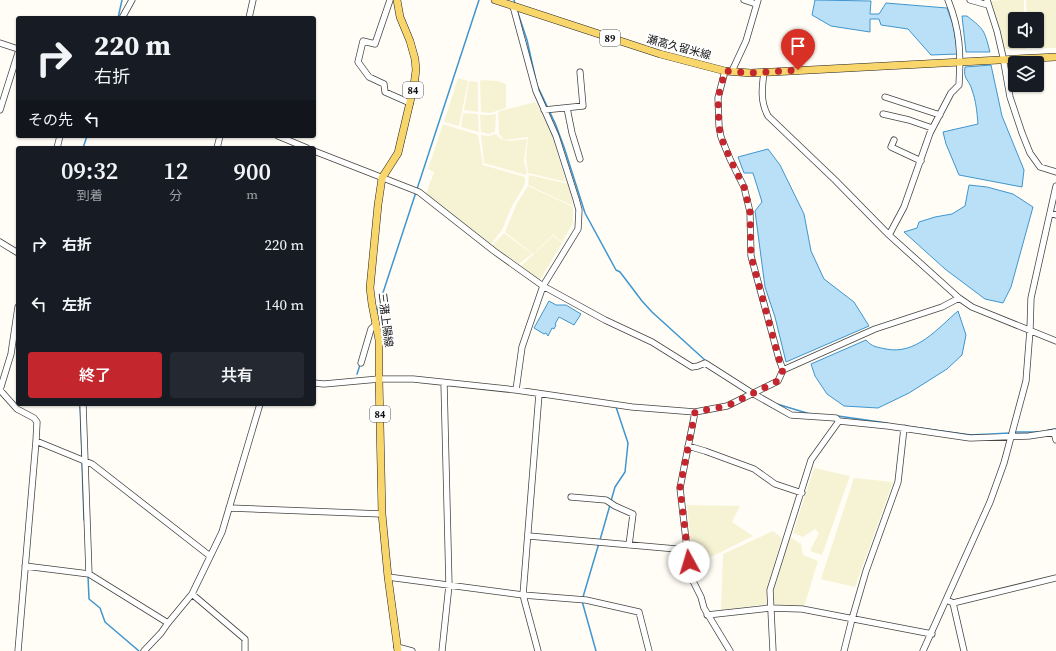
<!DOCTYPE html>
<html lang="ja">
<meta charset="utf-8">
<style>
:root{--surface:#171b24;--page:#242831;--text:#f1f3f6;--muted:#9ea1a6;--accent:#c4262e}
body{margin:0;font-family:"Source Serif 4","Noto Sans JP",serif;background:var(--page);color:var(--text);height:100vh;display:flex;flex-direction:column;font-size:15px;white-space:nowrap}
*{box-sizing:border-box;margin:0}
p{font-size:13px;color:var(--muted)}
.icon{flex:none;width:22px;height:22px;fill:none;stroke:currentColor;stroke-width:2;stroke-linecap:round;stroke-linejoin:round}
.map{position:relative;flex:1;overflow:hidden}
.side{position:absolute;left:16px;top:146px;width:300px;height:260px;display:flex;flex-direction:column;background:var(--surface);border-radius:4px;box-shadow:0 1px 3px #0004}
.side>*{flex:none}
.hud{position:absolute;left:16px;top:16px;width:300px;height:122px;border-radius:4px;box-shadow:0 1px 3px #0004;background:#171b24;color:var(--text);overflow:hidden}
.buttons{position:absolute;left:1008px;top:12px;display:grid;gap:8px}
.buttons a{display:grid;place-items:center;width:36px;height:36px;border-radius:4px;background:var(--surface);box-shadow:0 1px 3px #0004;font-size:20px}
.pin{position:absolute;display:grid;place-items:center;width:34px;height:34px;color:#fff;margin:-41px -17px;border-radius:50% 50% 50% 0;rotate:-45deg;box-shadow:0 0 4px #0007}
.pin .icon{rotate:45deg}
.me{position:absolute;width:44px;margin:-22px;rotate:354deg;stroke-linejoin:round;filter:drop-shadow(0 0 3px #0008)}
.turn{display:flex;align-items:center;gap:14px;height:84px;padding:0 12px;font-size:18px}
.turn .icon{width:52px;height:52px;stroke-width:2.5}
.turn b{display:block;font-size:28px;line-height:34px}
.then{display:flex;align-items:center;height:38px;padding:0 12px;background:#0003;gap:8px;font-size:15px}
.eta{display:flex;justify-content:space-evenly;align-items:center;height:68px;text-align:center}
.eta b{font-size:24px;font-weight:600;line-height:28px}
.action{display:flex;gap:8px;margin-top:auto;padding:8px 12px}
.action a{flex:1;height:46px;border-radius:4px;background:var(--accent);color:#fff;font-size:16px;font-weight:600;line-height:46px;text-align:center}
.action a+a{background:var(--page);color:var(--text)}
ul{padding:0;list-style:none}
li{display:flex;align-items:center;gap:12px;height:60px;padding:0 12px}
li div{flex:1}
li b{display:block;font-size:15px}
li em{font-style:normal}
.map>svg:first-child{display:block}
.farmland{fill:#f6f3d4}
.water{fill:#b9e0f7;stroke:#3f96cf}
.lines{fill:none;stroke-linecap:round;stroke-linejoin:round}
.stream{stroke:#3f96cf;stroke-width:1.5}
.minor-casing{stroke:#444;stroke-width:7}
.major-casing{stroke:#222;stroke-width:8}
.minor{stroke:#fff;stroke-width:5.5}
.major{stroke:#f9d66b;stroke-width:7}
.route{stroke:#c4262e;stroke-width:7;stroke-dasharray:0 12.6}
.labels{text-anchor:middle;stroke-width:4;stroke-linejoin:round;paint-order:stroke}
.shield{fill:#fff;stroke:#585858;stroke-width:1}
.shield-label{font-size:10px;font-weight:bold;fill:#111}
.street-label{font-size:11px;fill:#111;stroke:#fff}
</style>
<div class="map">
<svg width="1056" height="651" viewBox="0 0 1056 651">
<rect width="100%" height="100%" fill="#fffdf5"/>
<!-- farmland -->
<path class="farmland" d="M1002,0H1024V19H1015V41H1025L1026,49H1004L990,1Z
M1026,0H1056V48H1028V41H1037V19H1027Z
M458,78L468,81L459,126L444,122Z
M483,80L498,81L506,84V108L490,113L481,112L480,81Z
M469,81L478,82V112L464,110Z
M536,102L552,135L566,182L528,173L526,159L528,137L506,140L503,139L499,134L498,114L500,111Z
M463,113L478,114L479,132L461,127Z
M496,114L495,132L489,134L481,132L480,115H490Z
M443,124L478,135L483,165L525,177V184L511,208L502,230L491,244L426,194L434,172L428,169Z
M496,134L501,139L508,141L527,139L524,161L527,173L526,175L484,163L481,135L489,136Z
M529,175L569,184L573,206L528,185Z
M528,186L573,207V223L562,242L553,235L533,254L505,232L517,203Z
M504,233L532,254L519,264L492,246Z
M553,236L562,243L540,280L521,266Z
M814,468L850,476L822,555L810,551L819,533L815,529L803,537L793,533Z
M854,478L893,482L855,587L821,579Z
M687,505L740,506L732,522L753,536L693,566Z
M773,531L782,538L767,588V604L721,610L723,554Z
M790,537L801,544L803,555L818,561L804,607L774,604L773,589Z"/>
<!-- water -->
<path class="water" d="M815,0L871,1L870,14H879L886,3L947,8L953,25L958,54L931,55L908,29L881,25L879,19H870V32L831,26L812,15Z
M962,16H967C985,30 984,30 990,52H966Z
M991,65L1002,116L1024,170L1022,187L959,175L946,144L943,132L978,124C977,112 976,101 972,90C969,79 963,80 965,67Z
M768,149L780,165L804,214L811,251L824,279L854,302L869,326L786,362L775,317L765,287L755,211L762,202L753,173H744L738,157Z
M969,185L987,187L1013,194L1033,207L1011,287L1003,303L985,299L945,269L904,232L917,228L919,222L935,217L952,214L965,206Z
M549,301L556,305H566L581,314L574,325L559,317L555,324L556,325L554,329L552,328L548,336L546,333L544,334L534,328Z
M958,311L966,335L962,355L947,369L909,393L878,408L844,406L827,394L815,376L811,364L866,340C872,347 877,347 886,349C916,355 937,329 958,311Z"/>
<g class="lines">
<!-- stream -->
<path class="stream" d="M514,0L515,4
M517,10L527,40L537,85L555,123L564,147L585,213L616,270L620,272L642,301L652,312L706,361
M118,18L122,0
M83,148L87,136
M376,314L479,0
M357,374L360,365
M80,404L82,458
M777,404L810,414
M838,416L887,423
M905,426L971,435L1010,433
M1048,430L1056,429
M1014,432H1038
M82,462L84,520
M611,501L615,487L625,472L628,443L616,407
M600,540L610,505
M88,576L89,599L100,608L105,622L139,651
M583,597L599,543
M582,601L596,651"/>
<!-- minor casing -->
<g class="minor-casing">
<path id="minor" d="M390,0L375,44L363,41L358,62L369,77L384,84L385,92L410,103
M744,0L756,4
M970,0L988,5
M987,0L997,31L1003,57
M513,6L536,91L556,136L576,199L579,210L578,229L543,286L522,347L516,390
M122,18L132,0
M249,18L253,0
M0,43L18,49
M1004,63L1010,97L1022,133L1030,153L1040,167L1056,172
M725,71L718,98L719,126L721,137L730,159L744,187L750,212L751,256L779,359L783,370
M732,71L746,41L758,0
M764,72C762,88 760,101 768,116L835,180L889,235L959,298L972,307L1056,341
M885,97L940,115
M567,108L572,133L580,159
M0,110L18,53
M544,110L583,106L580,72
M883,114L909,120L932,128
M278,136L307,148
M894,140L891,147L921,161
M57,148L60,136
M217,148L220,136
M314,151L419,192L494,251L543,286L605,320L652,342L692,367L698,366L705,363L752,393L791,415L836,418L839,421L888,426L970,438L1029,436L1056,432
M1050,213L1056,215
M889,235L904,207L930,133L951,93L959,85C961,53 960,30 948,0
M0,242L18,253
M361,363L371,329L376,324
M314,383L324,384L379,379H413L516,390L632,407L695,412L727,406L778,381L783,370L875,329L942,307L959,298
M0,390L17,409L34,418L37,422L36,441L18,651
M0,390L11,354L18,307
M83,404L89,574
M695,412L680,488L690,575L701,597L704,608L730,651
M1054,432L1056,440
M36,441L92,464L210,556
M688,446L705,451L754,469L775,484L802,493
M571,497L606,500L615,506L633,514L629,545
M229,508L382,514
M529,536L688,550
M25,566L89,574L168,623
M388,577L523,595L586,600L639,612L649,651
M192,594L245,639V651
M947,600L953,603L1056,578
M953,603L964,651
M707,615L770,608L802,609L932,634
M397,647L412,651
M144,651L161,633L168,623L192,594L222,532L260,404
M442,651L449,585L444,383
M538,651L523,595L539,394
M773,651L770,590L811,460L839,421
M844,651L852,619L866,571L898,482L904,428
M923,651L990,502L1004,463L1026,381L1030,330L1031,298L1056,186"/>
</g>
<!-- major casing -->
<g class="major-casing">
<path id="major" d="M397,0L400,17L410,41L415,59L416,70L414,85L398,153L382,178L378,205L370,288L372,304L379,340V379L382,514L388,577L398,651
M495,0L660,54L725,71L751,73L1056,57"/>
</g>
<!-- minor -->
<use href="#minor" class="minor"/>
<!-- major -->
<use href="#major" class="major"/>
</g>
<g class="lines">
<!-- route -->
<path class="route" d="M689,562L680,488L695,412L727,406L778,381L783,370L779,359L751,256L750,212L744,187L730,159L721,137L719,126L718,98L725,71L751,73L798,70"/>
</g>
<g class="labels">
<!-- shield labels -->
<g class="shield">
<rect x="600" y="30" width="20" height="16" rx="3"/>
<rect x="403" y="82" width="20" height="16" rx="3"/>
<rect x="370" y="406" width="20" height="16" rx="3"/>
</g>
<g class="shield-label">
<text x="610" y="42">89</text>
<text x="413" y="94">84</text>
<text x="380" y="418">84</text>
</g>
<!-- street labels -->
<g class="street-label">
<text transform="translate(679 47) rotate(15)" y="4">瀬高久留米線</text>
<text transform="translate(386 320) rotate(83)" y="4">三潴上陽線</text>
</g>
</g>
</svg>
<div class="buttons">
<a><svg class="icon" aria-label="sound" viewBox="0 0 24 24"><path d="M4 9h4l5-4v14l-5-4H4zM17 9q2 3 0 6"/></svg></a>
<a><svg class="icon" aria-label="layers" viewBox="0 0 24 24"><path d="M12 4l9 5-9 5-9-5zM3 14l9 5 9-5"/></svg></a>
</div>
<div class="pin" style="left:798px;top:70px;background:#d93025"><svg class="icon" aria-label="arrive" viewBox="0 0 24 24"><path d="M6 21V4h12l-3 4 3 4H6"/></svg></div>
<svg class="me" style="left:689px;top:562px" viewBox="-20 -20 40 40"><circle r="19" fill="#fff"/><path d="M0-13L10 11 0 6-10 11z" fill="#c4262e"/></svg>
<div class="hud">
<div class="turn"><svg class="icon" aria-label="right" viewBox="0 0 24 24"><path d="M7 20v-9h11M14 6l5 5-5 5"/></svg><div><b>220 m</b>右折</div></div>
<div class="then">その先<svg class="icon" aria-label="left" viewBox="0 0 24 24"><path d="M17 20v-9H6M10 6l-5 5 5 5"/></svg></div>
</div>
<section class="side">
<div class="eta">
<div><b>09:32</b><p>到着</p></div>
<div><b>12</b><p>分</p></div>
<div><b>900</b><p>m</p></div>
</div>
<ul>
<li><svg class="icon" aria-label="right" viewBox="0 0 24 24"><path d="M7 20v-9h11M14 6l5 5-5 5"/></svg><div><b>右折</b></div><em>220 m</em></li>
<li><svg class="icon" aria-label="left" viewBox="0 0 24 24"><path d="M17 20v-9H6M10 6l-5 5 5 5"/></svg><div><b>左折</b></div><em>140 m</em></li>
</ul>
<div class="action"><a>終了</a><a>共有</a></div>
</section>
</div>
